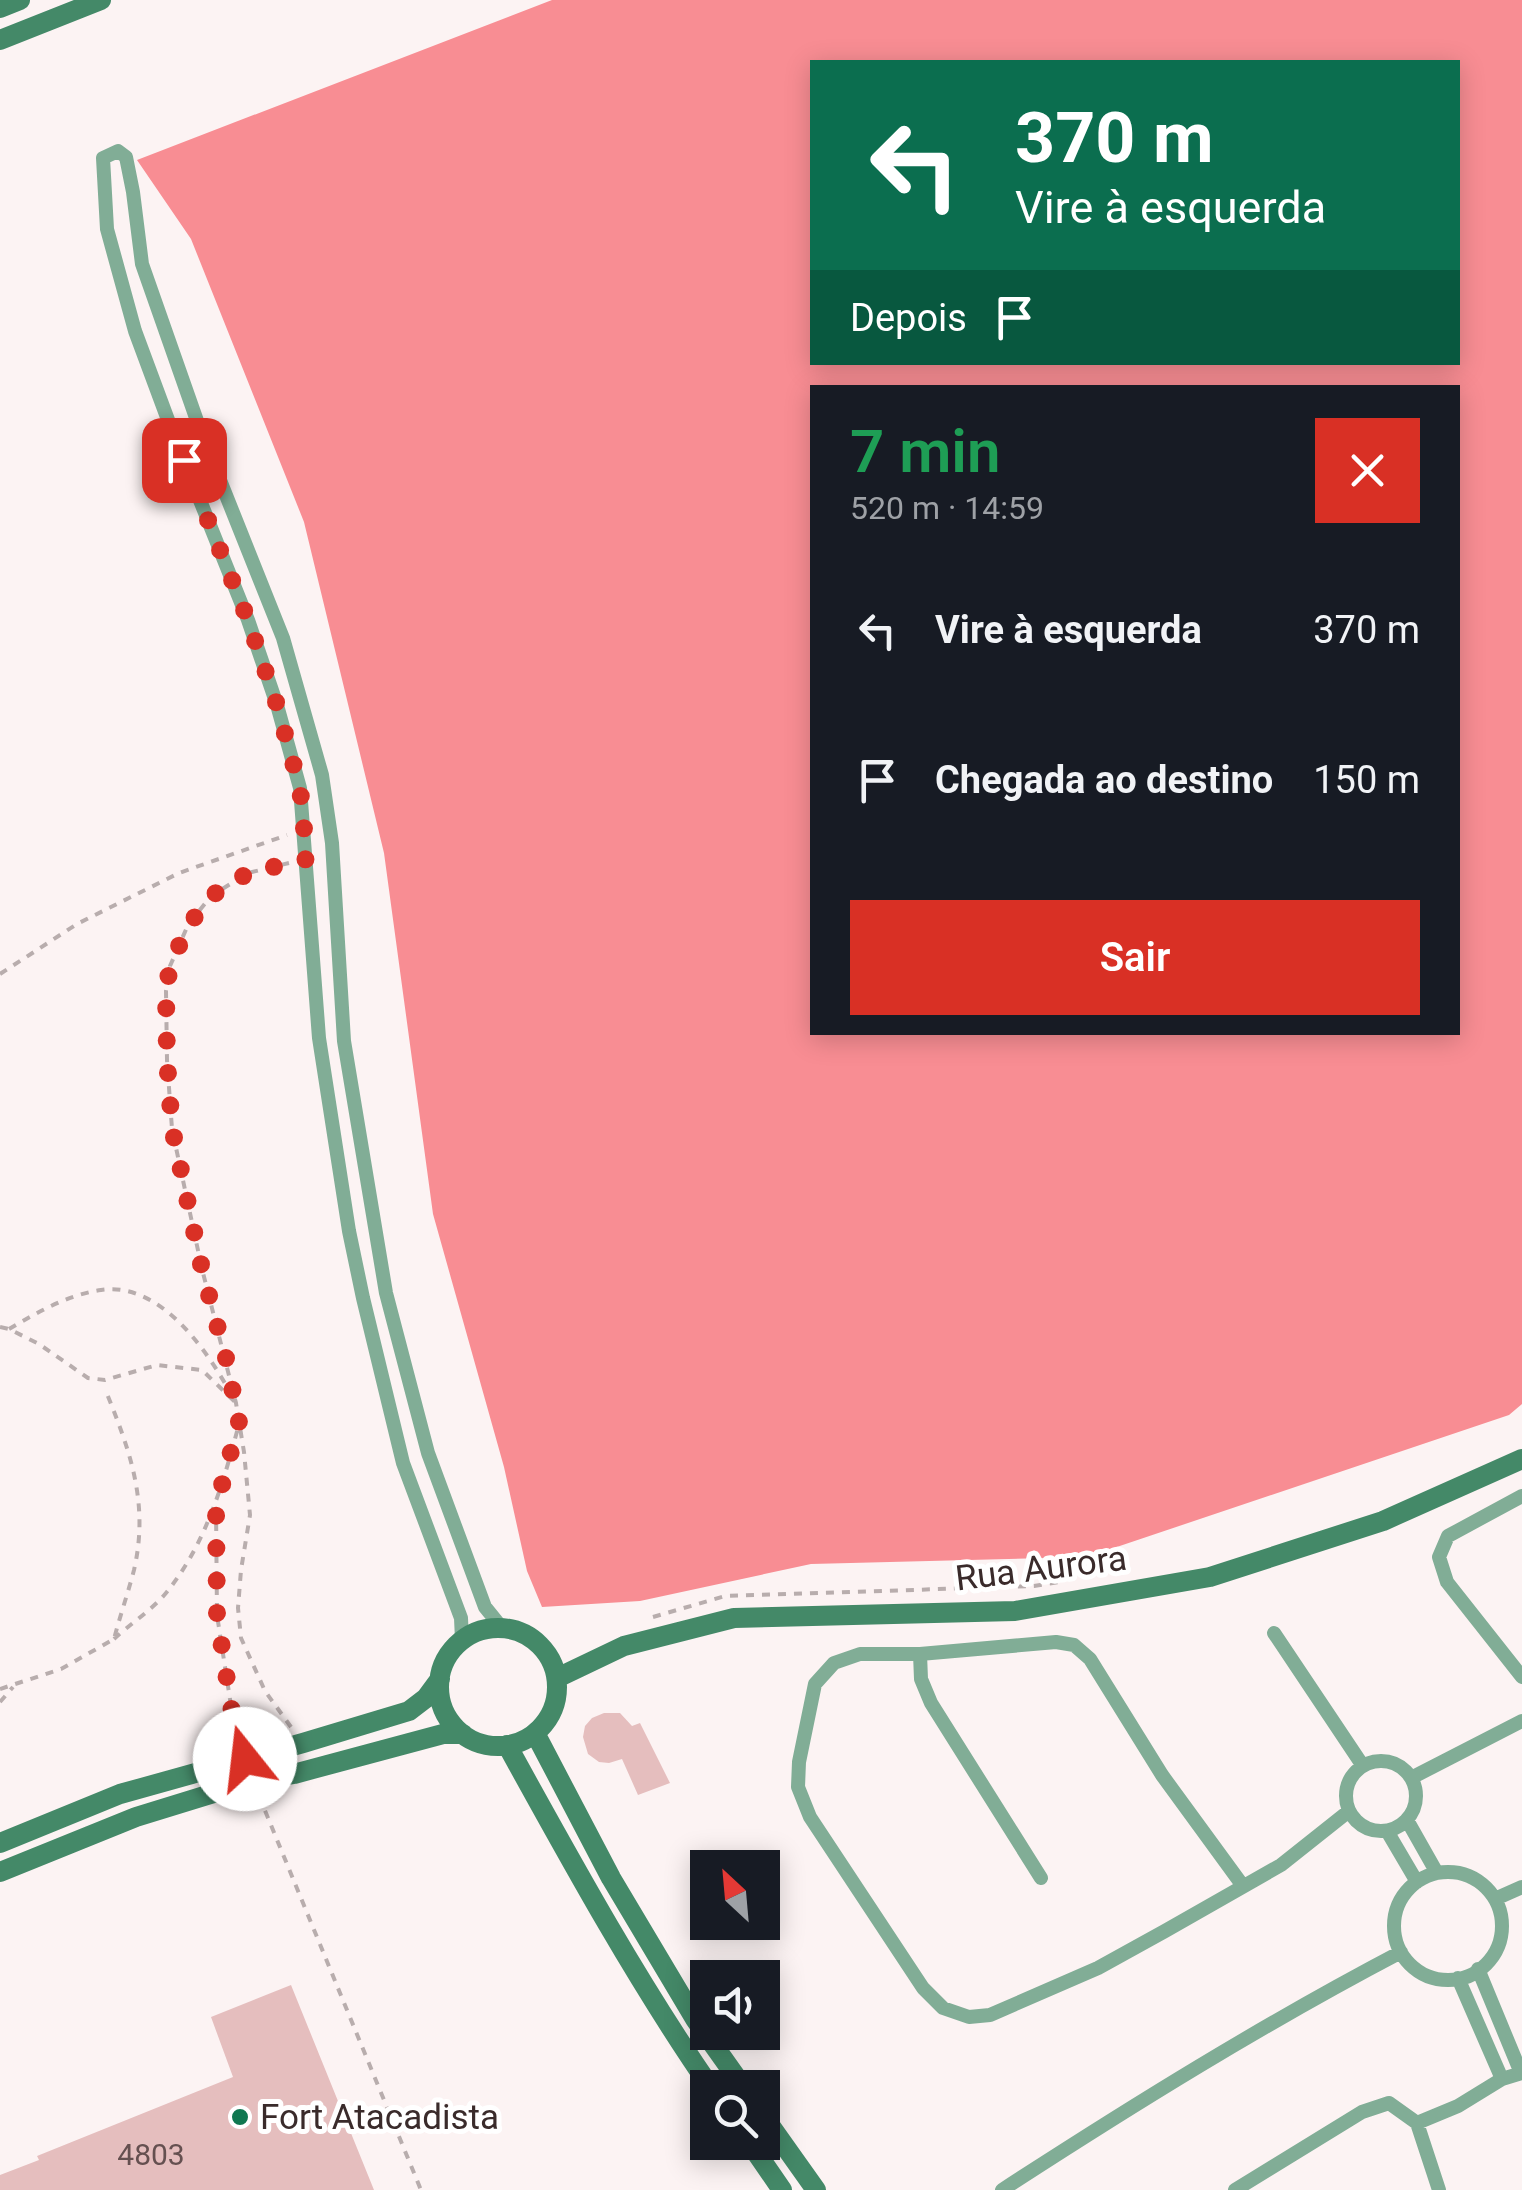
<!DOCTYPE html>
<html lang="pt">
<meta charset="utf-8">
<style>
:root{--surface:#171b24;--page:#20242c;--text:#f1f3f6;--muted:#9ea1a6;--accent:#d93025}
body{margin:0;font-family:Roboto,sans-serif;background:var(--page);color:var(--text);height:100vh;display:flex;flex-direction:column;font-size:38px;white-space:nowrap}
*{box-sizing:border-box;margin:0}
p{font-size:32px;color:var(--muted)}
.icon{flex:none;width:55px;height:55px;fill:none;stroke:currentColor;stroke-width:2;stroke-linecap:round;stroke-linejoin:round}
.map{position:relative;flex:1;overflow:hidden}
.side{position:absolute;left:810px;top:385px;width:650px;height:650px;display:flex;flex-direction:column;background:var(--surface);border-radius:0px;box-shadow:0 5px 25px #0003}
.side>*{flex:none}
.hud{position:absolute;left:810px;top:60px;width:650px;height:305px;border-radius:0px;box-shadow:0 5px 25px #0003;background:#0b6e4f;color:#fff;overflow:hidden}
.needle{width:65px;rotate:334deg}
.fabs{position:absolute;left:690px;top:1850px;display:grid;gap:20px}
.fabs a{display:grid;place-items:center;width:90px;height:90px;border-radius:0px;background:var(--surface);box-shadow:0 5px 25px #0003;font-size:50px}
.pin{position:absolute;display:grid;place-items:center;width:85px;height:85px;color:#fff;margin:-42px;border-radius:20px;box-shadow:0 5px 15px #0006}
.me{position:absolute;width:110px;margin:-55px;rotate:344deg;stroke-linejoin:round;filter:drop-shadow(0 0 8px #0008)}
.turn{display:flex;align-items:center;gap:35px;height:210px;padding:0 40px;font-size:45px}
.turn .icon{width:130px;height:130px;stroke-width:2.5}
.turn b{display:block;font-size:70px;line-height:85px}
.then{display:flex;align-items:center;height:95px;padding:0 40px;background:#0003;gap:20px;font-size:38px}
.round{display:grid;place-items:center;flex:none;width:105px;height:105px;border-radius:0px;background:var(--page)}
.head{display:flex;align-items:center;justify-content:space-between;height:170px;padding:0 40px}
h1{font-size:60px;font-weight:600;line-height:75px;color:#1e9e55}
.cta{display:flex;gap:20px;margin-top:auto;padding:20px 40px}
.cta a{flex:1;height:115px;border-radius:0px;background:var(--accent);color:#fff;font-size:40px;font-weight:600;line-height:115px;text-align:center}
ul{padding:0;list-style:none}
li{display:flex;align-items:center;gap:30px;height:150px;padding:0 40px}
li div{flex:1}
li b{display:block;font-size:38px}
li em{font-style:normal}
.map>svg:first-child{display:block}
.forest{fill:#f88d93;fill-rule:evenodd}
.building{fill:#e5bebe}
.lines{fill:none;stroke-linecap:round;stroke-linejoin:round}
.path{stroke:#b8adad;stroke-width:4;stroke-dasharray:8 8;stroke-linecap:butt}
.street{stroke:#81ad96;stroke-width:14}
.secondary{stroke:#448968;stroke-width:20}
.route{stroke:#d93025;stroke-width:18;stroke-dasharray:0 32.4}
.poi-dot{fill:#0f7750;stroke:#fff;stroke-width:4}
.labels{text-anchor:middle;stroke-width:10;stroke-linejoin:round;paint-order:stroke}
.number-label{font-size:30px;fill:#655050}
.street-label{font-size:35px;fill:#3a2b2b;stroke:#fff}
.poi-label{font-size:35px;fill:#3a2b2b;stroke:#fff;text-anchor:start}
</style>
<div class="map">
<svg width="1522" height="2190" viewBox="0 0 1522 2190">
<rect width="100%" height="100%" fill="#fcf3f3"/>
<!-- forest -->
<path class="forest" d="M552,0H1522V1404L1509,1415L1087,1557L811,1564L640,1601L542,1607L527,1571L504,1467L433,1214L384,853L304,522L191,239L137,160ZM812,62H1458V362H812ZM812,388H1458V1032H812Z"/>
<!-- building -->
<path class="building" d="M604,1713H620L632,1726L640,1723L670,1783L638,1795L622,1759L609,1763L599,1762L588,1754L583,1737L585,1726L592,1718Z
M291,1985L374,2190H0V2175L39,2160L37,2156L233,2077L211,2017Z"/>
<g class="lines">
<!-- path -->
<path class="path" d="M0,974L77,924L179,873L287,835
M0,1327L9,1329L39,1344L88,1378L105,1380L157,1365L202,1370L236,1403
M9,1329C38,1312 67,1295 101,1290C160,1281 208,1351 232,1396
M216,1507L217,1615L232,1712L240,1740
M653,1617L725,1596L1034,1586L1065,1581
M114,1639C130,1624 152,1610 166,1593C206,1544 223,1484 239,1424
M0,1689L61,1669L114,1639C120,1616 128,1593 134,1570C149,1505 131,1453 107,1394
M0,1702L13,1687
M291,1727L265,1691L241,1638L238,1608L241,1570L250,1515L244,1452L236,1403L202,1269L172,1129L167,1060L166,991L170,966L188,925L211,896L248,873L293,862
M259,1796L421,2190"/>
<!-- street -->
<path class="street" d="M1522,1496L1448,1536L1439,1557L1447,1582L1522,1677
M1274,1633L1363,1766
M462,1640L461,1618L403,1463L363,1298L349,1231L319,1038L300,788L277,705L248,620L171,428L135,331L107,229L103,158L118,151L126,157L133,192L142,264L202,435L283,638L322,775L332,843L344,1041L386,1293L428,1453L485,1607L502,1628
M920,1654L921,1679L931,1703L1041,1878
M1346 1796a35 35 0 1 1 70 0a35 35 0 1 1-70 0Z
M1411,1778L1522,1721
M1407,1820L1437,1873
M1387,1831L1417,1882
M1394 1926a54 54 0 1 1 108 0a54 54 0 1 1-108 0Z
M1243,1886L1162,1775L1090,1659L1074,1645L1056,1642L920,1654H860L834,1663L815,1684L799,1762L798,1787L810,1817L923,1988L943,2008L969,2017L990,2015L1098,1968L1165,1931L1281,1865L1349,1811
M1495,1899L1522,1887
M1478,1969L1521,2073
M1458,1978L1502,2079
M1417,2123L1458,2106L1502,2079L1522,2073
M1002,2190C1133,2105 1262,2025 1401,1952
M1235,2190L1362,2112L1389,2103L1417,2123L1439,2190"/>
<!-- secondary -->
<path class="secondary" d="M0,8L20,0
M0,40L101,0
M439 1687a59 59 0 1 1 118 0a59 59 0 1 1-118 0Z
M557,1678L624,1646L734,1618L1015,1611L1210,1577L1383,1521L1522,1459
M535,1733L611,1878L695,2019L744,2088
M507,1745C571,1861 635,1978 711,2088
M0,1843L120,1794L303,1743L409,1711L426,1698L440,1679
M0,1872L136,1817L253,1781L294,1774L443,1734H463
M762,2114L816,2190
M749,2142L782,2190"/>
</g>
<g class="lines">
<!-- route -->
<path class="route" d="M184,460L248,620L277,705L300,788L307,859L248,873L211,896L188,926L170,966L166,992L167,1060L172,1128L202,1269L226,1358L239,1422L216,1507L217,1615L232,1712L245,1759"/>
</g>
<!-- markers -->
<circle class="poi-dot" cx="240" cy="2117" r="10"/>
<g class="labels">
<!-- number labels -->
<g class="number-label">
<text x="151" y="2165">4803</text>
</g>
<!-- street labels -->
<g class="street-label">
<text transform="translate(1041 1568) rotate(-7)" y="12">Rua Aurora</text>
</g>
<!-- poi labels -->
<g class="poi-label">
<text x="260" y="2129">Fort Atacadista</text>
</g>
</g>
</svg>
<div class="fabs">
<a><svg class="needle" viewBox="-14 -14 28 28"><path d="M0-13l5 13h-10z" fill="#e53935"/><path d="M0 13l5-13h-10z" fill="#9ea1a6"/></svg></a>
<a><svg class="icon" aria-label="sound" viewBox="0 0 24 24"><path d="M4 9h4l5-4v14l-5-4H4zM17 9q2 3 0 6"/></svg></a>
<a><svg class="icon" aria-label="search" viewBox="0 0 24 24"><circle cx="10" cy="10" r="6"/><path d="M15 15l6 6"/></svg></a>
</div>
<div class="pin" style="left:184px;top:460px;background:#d93025"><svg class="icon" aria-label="arrive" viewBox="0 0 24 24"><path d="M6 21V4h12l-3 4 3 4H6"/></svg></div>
<svg class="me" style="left:245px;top:1759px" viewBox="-20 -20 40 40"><circle r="19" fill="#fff"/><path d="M0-13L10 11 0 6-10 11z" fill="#d93025"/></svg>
<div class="hud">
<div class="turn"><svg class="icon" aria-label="left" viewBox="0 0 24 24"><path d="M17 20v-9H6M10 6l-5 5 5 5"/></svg><div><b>370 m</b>Vire à esquerda</div></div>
<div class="then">Depois<svg class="icon" aria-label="arrive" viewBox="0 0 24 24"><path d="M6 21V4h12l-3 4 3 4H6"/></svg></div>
</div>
<section class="side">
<div class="head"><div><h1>7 min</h1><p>520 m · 14:59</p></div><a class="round" style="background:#d93025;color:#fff"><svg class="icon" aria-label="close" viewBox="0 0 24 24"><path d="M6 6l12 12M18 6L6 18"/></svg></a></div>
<ul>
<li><svg class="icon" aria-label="left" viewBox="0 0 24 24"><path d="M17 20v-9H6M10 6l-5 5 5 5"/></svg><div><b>Vire à esquerda</b></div><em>370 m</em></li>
<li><svg class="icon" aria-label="arrive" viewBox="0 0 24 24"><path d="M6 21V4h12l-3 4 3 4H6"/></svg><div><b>Chegada ao destino</b></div><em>150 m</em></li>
</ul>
<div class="cta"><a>Sair</a></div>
</section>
</div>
